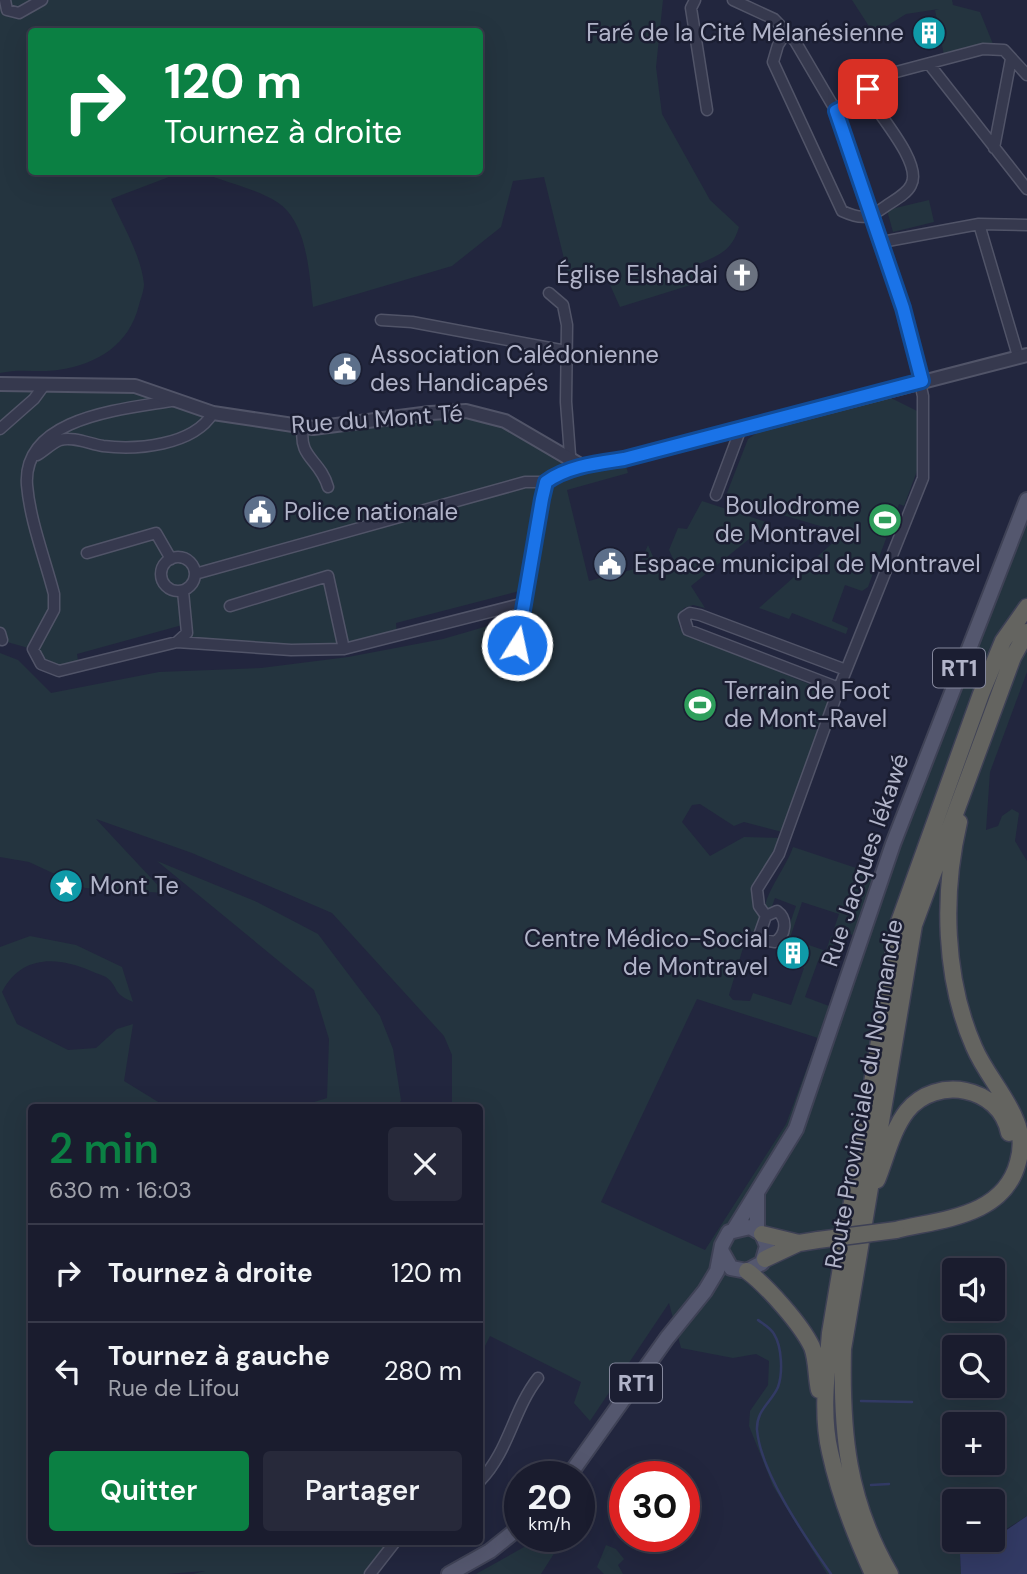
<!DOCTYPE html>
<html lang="fr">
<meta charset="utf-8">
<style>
:root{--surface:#1a1c2e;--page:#27293a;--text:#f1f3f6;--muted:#9fa1aa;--line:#383a4a;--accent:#0b8043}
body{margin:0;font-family:"DM Sans",sans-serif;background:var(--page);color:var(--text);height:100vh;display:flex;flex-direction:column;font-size:26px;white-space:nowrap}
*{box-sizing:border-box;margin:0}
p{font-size:23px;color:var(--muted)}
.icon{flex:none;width:38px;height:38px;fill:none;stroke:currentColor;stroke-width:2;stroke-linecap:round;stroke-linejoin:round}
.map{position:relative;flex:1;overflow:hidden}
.side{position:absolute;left:28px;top:1104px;width:455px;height:441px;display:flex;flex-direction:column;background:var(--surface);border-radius:7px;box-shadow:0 7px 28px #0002,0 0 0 2px var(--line)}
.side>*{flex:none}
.top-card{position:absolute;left:28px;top:28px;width:455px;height:147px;border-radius:7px;box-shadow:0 7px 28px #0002,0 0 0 2px var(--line);background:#0b8043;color:#fff;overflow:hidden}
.tools{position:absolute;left:942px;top:1258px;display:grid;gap:14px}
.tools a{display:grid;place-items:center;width:63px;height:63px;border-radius:7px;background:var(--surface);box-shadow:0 7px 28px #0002,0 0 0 2px var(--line);font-size:35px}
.speed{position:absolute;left:504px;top:1461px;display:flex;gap:14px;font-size:35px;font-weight:700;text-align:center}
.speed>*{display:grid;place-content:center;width:91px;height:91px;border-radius:50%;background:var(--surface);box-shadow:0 7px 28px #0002,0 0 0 2px var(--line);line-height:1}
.speed small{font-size:18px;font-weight:400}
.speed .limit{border:10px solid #d22;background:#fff;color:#111}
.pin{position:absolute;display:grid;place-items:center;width:60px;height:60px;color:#fff;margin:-30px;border-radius:14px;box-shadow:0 4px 10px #0006}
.me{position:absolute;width:77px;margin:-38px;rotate:10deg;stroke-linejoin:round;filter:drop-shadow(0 0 5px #0008)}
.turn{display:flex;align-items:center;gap:24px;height:147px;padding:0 21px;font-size:32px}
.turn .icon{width:91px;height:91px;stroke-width:2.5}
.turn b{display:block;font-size:49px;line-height:60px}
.round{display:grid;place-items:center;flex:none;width:74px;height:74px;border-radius:7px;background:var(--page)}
.head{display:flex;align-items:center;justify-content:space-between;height:119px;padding:0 21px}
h1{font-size:42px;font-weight:600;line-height:52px;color:var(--accent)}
.action{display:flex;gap:14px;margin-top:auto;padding:14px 21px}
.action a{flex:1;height:80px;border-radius:7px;background:var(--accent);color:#fff;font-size:28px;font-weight:600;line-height:80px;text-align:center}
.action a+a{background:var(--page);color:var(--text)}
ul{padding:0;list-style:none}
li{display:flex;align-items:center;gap:21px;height:98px;padding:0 21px;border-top:2px solid var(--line)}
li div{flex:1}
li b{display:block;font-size:26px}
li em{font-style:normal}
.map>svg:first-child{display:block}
.green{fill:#24343f;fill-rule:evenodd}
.water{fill:#323a64}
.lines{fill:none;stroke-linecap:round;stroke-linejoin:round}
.stream{stroke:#323a64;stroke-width:2.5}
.minor-casing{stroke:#515468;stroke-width:13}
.tertiary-casing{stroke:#515468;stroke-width:16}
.primary-casing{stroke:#3f4256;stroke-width:18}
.trunk-casing{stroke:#3e4155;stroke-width:19}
.minor{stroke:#36394e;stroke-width:10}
.tertiary{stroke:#36394e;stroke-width:12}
.primary{stroke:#54576e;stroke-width:14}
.trunk{stroke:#646460;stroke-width:16}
.trunk-bridge-casing{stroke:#3e4155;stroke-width:19;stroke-linecap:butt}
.trunk-bridge{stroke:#646460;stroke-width:16}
.route-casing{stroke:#114b97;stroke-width:18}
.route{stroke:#1a73e8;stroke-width:12}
.labels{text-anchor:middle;stroke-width:5;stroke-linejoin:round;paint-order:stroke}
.shield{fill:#1b1e32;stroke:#84879c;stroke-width:2}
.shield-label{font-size:23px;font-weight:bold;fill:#b1b4c9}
.poi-label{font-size:24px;fill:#b1b4c9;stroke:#1b1e32;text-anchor:start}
.street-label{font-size:24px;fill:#b1b4c9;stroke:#1b1e32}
</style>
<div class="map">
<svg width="1027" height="1574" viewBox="0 0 1027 1574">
<rect width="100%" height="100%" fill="#22263e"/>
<!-- green -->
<path class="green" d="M0,0H663L656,67L662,114L710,200L739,227C732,252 717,256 694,266L697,283L620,307L606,276C591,284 582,289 568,275L544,177L513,181L501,227L452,266L313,307C309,274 308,222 277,202C255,188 224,182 200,172H480V32H32V172H182L111,199C123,226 141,255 144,284C144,290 141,298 139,305C129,345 98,364 58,370C38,373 21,368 0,373Z
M852,0H952L953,5L980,12L995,49L945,60L935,10L939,9L906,14L874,34Z
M929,200L934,222L893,232L887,210Z
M0,384H118L285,426L487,415L572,463L624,459L628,473L567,490L589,581L638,568L648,545L660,573L676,565L669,550L678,528L687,529L702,501L769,523L691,586L705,608L693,605L684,608C677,618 676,625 685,634L836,695L786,833L744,822L734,826L700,804L692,805L682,822L710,856L744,837L784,838L757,889L763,912L755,932L748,931L729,995L733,1000L750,1001L753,993L791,1005L804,968L797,965L799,959L804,960L806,944L826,951L831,936L836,938L827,964L818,961L805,997L829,1006L853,935L834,929L839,914L802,902L789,941L783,944L796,906L775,898L771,909L765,907C766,893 787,865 793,847L874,874L1027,491V672L990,772L986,830L998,826L1002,816L1012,809L1019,813L1015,841L1027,861V1516L992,1538V1502H954V1540H988L960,1553L961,1574H827L773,1486L749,1426L750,1411L768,1385L769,1361L756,1354L733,1358L681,1348L669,1303L590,1421L574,1403L581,1382L490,1336L480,1356V1108H452V1055L444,1036L332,913L192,853L96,819L165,893L85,888L29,862L0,857V653L18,660L51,693L159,672L261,668L348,657L443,639L505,621L527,589L396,623L397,636L344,649L177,642L186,624L77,654L79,667C56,672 45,669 32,649L0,640ZM697,999L818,1038L786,1124L705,1250L601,1202ZM954,1270H992V1309H954ZM954,1348H992V1386H954ZM954,1424H992V1463H954Z
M889,397L919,412L917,471L904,506L899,504L868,587L862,591L845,585L832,621L848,628L846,634L792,613L789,619L759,608L844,533L725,498L748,439L761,430Z
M157,861L257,902L318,934L380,1016L393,1049L401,1100L398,1108H295L327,1098L329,1039L314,990Z
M30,936L76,945L122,967L133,1002C111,993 120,988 106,977C102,975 95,973 91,971C57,956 21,955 2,992L17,1024L68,1050L96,1048L117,1029L133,1024L124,1081L168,1108H32V1542H395L370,1574H193L205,1571L167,1574H0V947Z
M542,1537H571L555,1552L541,1574H476Z
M606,1545L616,1549L624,1559L618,1565L623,1574H604L597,1567Z"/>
<!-- water -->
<path class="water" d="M1027,1516V1574H961L960,1553L992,1540Z"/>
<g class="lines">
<!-- stream -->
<path class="stream" d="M758,1320C763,1324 771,1328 774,1334C782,1347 783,1373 778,1387C771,1403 756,1410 757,1430C761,1474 806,1538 831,1574
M861,1401L912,1402
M871,1485L889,1484"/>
<!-- minor casing -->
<g class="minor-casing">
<path id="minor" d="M5,0L7,10L19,13L42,0
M695,0L691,8L707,110
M733,0L774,19L795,41L836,111L903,308L923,396V478L839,688L779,854L757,889L759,906L766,916L760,933L763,940L775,942C786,935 788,919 777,911L766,916
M786,33L778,45L773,62L842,211C862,220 868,219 886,206C893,201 907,194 911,185C923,164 879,115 867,95
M929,64L1027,189
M836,111L867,95L871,82L881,76L983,49L1004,50L1027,75
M994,148L1011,59
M979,224L1018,356
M882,242L979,224L1027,225
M549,293L563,305L567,325L566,402L570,455L567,459
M381,320L412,322L566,351
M176,400C129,409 22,415 27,485C30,521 45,559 54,594V610L33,649L41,664L59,671L177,642L291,650L344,649L525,603
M303,428C298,458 320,459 328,487
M0,429L34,399L45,384
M37,455C44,451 52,443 60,440C73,436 90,444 103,446C136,450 193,446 213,413
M716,495L741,428
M87,553L156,533L171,559
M161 574a17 17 0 1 1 34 0a17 17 0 1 1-34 0Z
M195,574L525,482H546L579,465
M230,606L328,576L344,649
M0,633L2,640
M177,642L187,633L183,591
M513,667L546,482
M839,688L688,630L684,617L690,613L700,615L846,670
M480,1481C509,1451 513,1410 538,1378
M370,1574L395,1542"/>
</g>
<!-- tertiary casing -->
<g class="tertiary-casing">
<path id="tertiary" d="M0,384L135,386L213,413L313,428L430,413L466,411L505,421L582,466L624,459L1027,355"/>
</g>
<!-- primary casing -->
<g class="primary-casing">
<path id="primary" d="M757,1193V1230
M735,1228L796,1129L893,844L1027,500
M568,1477L667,1338L705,1291L717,1271L722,1245L729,1232L750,1227L762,1234L767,1246L762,1263L747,1271L731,1268L722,1252
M449,1574L490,1551L520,1527"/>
</g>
<!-- trunk casing -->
<g class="trunk-casing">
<path id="trunk" d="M877,1180C886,1158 892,1130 907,1111C936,1075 1000,1086 1009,1133
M896,1230C941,1219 1004,1217 1018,1162C1022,1148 1022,1135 1016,1121C1006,1095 985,1073 974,1047C944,979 942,894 959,822
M762,1234L799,1243
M765,1259L799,1243L818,1240
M747,1271C767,1286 801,1324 812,1347C817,1360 816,1377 819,1390
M873,1574C855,1535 839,1494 830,1452C821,1414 827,1371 830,1333L899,922L981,694L1003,641L1027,607
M890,1574C847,1500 841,1432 843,1349L914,925L1013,657L1027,632"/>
</g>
<!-- minor -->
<use href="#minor" class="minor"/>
<!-- tertiary -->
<use href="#tertiary" class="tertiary"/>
<!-- primary -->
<use href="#primary" class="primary"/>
<!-- trunk -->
<use href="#trunk" class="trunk"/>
<!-- trunk-bridge casing -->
<g class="trunk-bridge-casing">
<path id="trunk-bridge" d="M818,1240L896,1230"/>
</g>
<!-- trunk-bridge -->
<use href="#trunk-bridge" class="trunk-bridge"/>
</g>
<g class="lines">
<!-- route casing -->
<g class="route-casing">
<path id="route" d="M517,645L542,499L546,482C568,466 598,463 624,459L922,381L903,308L836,111L867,95L868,89"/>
</g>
<!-- route -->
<use href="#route" class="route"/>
</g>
<!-- icons -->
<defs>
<g id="building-disc" transform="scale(1.75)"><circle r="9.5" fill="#0f9aa8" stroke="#1b1e32"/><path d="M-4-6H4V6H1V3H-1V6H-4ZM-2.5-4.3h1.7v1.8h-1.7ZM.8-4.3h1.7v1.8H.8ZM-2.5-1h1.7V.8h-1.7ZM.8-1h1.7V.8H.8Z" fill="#fff"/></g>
<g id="church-disc" transform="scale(1.75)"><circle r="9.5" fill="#6b7280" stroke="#1b1e32"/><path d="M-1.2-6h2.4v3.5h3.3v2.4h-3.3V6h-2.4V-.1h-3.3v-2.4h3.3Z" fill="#fff"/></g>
<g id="civic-disc" transform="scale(1.75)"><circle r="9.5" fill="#5c6f8a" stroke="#1b1e32"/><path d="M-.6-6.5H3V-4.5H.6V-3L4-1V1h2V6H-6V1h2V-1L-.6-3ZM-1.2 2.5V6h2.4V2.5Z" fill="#fff"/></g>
<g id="stadium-disc" transform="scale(1.75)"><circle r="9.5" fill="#2e9e5b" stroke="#1b1e32"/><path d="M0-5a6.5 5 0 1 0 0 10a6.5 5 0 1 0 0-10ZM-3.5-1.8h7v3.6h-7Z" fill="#fff"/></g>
<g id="sight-disc" transform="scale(1.75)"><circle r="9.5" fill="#0f9aa8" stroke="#1b1e32"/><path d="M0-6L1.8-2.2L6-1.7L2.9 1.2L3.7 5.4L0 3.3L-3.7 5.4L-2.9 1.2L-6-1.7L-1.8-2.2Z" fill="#fff"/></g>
</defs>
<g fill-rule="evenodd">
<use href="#building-disc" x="929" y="33"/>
<use href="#church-disc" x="742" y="275"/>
<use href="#civic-disc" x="345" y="369"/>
<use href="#civic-disc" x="260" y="512"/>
<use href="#stadium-disc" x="885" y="520"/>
<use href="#civic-disc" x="610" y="564"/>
<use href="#stadium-disc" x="700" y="705"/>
<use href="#sight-disc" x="66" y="886"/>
<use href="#building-disc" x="793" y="953"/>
</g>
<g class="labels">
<!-- shield labels -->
<g class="shield">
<rect x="933" y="648.5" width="52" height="39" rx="5"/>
<rect x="610" y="1363.5" width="52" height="39" rx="5"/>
</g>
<g class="shield-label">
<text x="959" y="676">RT1</text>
<text x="636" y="1391">RT1</text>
</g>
<!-- poi labels -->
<g class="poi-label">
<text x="904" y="41" text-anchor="end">Faré de la Cité Mélanésienne</text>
<text x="718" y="283" text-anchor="end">Église Elshadai</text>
<text x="370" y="363">Association Calédonienne<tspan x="370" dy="28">des Handicapés</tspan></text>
<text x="860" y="514" text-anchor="end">Boulodrome<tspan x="860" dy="28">de Montravel</tspan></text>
<text x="284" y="520">Police nationale</text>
<text x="634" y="572">Espace municipal de Montravel</text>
<text x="724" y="699">Terrain de Foot<tspan x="724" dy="28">de Mont-Ravel</tspan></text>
<text x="90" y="894">Mont Te</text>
<text x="768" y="947" text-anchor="end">Centre Médico-Social<tspan x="768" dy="28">de Montravel</tspan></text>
</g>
<!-- street labels -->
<g class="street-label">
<text transform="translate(377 419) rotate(-4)" y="8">Rue du Mont Té</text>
<text transform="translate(865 860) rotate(-71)" y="8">Rue Jacques Iékawé</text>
<text transform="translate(864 1094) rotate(-80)" y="8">Route Provinciale du Normandie</text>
</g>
</g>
</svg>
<div class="tools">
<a><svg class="icon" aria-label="sound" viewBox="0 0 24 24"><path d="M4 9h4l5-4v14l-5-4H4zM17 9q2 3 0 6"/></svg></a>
<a><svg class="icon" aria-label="search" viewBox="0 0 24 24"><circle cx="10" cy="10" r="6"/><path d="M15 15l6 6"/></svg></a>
<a>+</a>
<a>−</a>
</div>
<div class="speed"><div>20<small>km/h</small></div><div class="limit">30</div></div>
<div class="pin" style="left:868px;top:89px;background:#d93025"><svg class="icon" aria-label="arrive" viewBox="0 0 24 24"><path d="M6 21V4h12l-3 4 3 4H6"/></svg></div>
<svg class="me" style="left:517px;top:645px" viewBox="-20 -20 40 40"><circle r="17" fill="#1a73e8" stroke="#fff" stroke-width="3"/><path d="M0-11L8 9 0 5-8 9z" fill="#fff"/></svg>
<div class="top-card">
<div class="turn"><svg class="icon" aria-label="right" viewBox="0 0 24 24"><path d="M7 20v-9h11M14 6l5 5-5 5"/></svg><div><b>120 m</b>Tournez à droite</div></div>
</div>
<section class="side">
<div class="head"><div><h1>2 min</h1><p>630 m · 16:03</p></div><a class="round"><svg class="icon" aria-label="close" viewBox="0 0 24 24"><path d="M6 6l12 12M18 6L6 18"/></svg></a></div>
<ul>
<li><svg class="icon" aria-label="right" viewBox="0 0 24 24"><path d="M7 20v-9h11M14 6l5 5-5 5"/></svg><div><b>Tournez à droite</b></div><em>120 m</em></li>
<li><svg class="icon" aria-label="left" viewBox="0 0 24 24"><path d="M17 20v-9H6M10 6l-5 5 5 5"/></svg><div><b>Tournez à gauche</b><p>Rue de Lifou</p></div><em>280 m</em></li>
</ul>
<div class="action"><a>Quitter</a><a>Partager</a></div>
</section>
</div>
